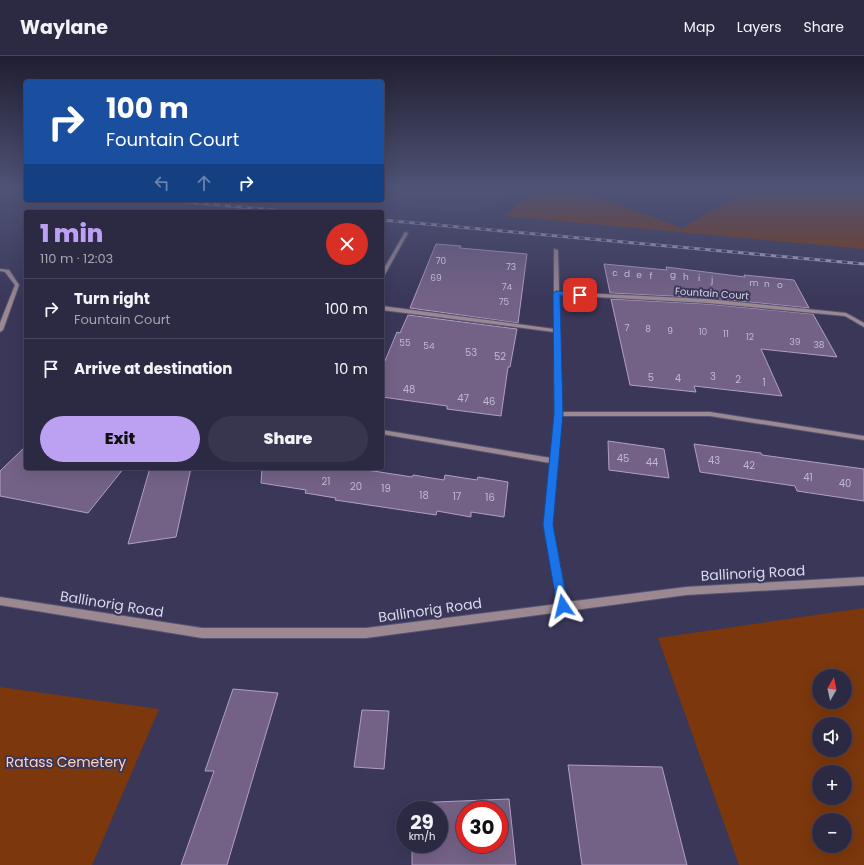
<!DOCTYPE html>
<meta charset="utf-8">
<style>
:root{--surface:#2c2943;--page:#38354e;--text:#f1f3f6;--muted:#a6a6b2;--line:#48455c;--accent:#bca0f2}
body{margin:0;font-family:Poppins,sans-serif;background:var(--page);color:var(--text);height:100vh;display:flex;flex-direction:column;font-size:15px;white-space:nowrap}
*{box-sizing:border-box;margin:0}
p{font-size:13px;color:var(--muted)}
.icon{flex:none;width:22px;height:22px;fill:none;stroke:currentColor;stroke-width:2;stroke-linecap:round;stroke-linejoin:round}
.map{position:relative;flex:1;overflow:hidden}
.drawer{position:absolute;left:24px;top:154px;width:360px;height:260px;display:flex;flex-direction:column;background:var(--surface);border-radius:4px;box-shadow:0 4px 16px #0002,0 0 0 1px var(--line)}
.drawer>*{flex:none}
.banner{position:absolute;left:24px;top:24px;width:360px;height:122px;border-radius:4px;box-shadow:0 4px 16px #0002,0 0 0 1px var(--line);background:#1a4fa0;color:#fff;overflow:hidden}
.needle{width:26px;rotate:9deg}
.tools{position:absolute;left:812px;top:613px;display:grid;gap:8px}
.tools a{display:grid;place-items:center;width:40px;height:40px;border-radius:50%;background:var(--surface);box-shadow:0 4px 16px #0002,0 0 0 1px var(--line);font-size:20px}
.speed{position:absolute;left:396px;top:745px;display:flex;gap:8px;font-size:20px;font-weight:700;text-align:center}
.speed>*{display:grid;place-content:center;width:52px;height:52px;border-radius:50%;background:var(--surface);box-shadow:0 4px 16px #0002,0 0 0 1px var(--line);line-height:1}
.speed small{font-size:10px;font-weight:400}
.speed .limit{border:6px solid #d22;background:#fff;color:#111}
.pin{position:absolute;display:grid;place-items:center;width:34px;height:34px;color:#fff;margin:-17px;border-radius:8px;box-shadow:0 2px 6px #0006}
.me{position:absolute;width:44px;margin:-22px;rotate:350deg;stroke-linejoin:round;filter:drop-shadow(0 0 3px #0008)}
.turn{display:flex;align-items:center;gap:14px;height:84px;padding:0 16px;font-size:18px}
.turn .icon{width:52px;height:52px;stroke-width:2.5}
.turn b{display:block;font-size:28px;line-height:34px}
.lanes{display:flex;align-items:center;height:38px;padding:0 16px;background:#0003;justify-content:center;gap:20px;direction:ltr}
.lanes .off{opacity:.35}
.round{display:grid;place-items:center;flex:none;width:42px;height:42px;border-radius:21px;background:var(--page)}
.headline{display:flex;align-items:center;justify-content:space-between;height:68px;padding:0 16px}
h1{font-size:24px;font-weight:800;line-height:30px;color:var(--accent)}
.primary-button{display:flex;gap:8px;margin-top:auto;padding:8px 16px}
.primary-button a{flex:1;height:46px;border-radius:24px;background:var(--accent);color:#111;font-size:16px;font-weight:800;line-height:46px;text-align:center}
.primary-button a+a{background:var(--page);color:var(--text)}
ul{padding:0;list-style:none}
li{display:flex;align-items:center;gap:12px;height:60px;padding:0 16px;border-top:1px solid var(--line)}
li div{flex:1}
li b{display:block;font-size:15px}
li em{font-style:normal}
header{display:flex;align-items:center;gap:24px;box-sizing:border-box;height:56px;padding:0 20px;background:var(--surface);border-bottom:1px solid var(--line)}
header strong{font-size:19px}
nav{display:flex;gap:22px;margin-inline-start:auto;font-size:14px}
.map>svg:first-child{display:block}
.built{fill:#433f68}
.green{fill:#7c370c;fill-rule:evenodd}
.building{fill:#746286;stroke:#b19fc5;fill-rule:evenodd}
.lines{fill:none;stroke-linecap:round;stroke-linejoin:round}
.minor-casing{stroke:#565473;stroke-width:2}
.minor{fill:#9b8891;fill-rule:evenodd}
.rail-casing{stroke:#a9a8c1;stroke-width:3}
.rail{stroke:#3a3759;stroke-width:2;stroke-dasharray:5.5;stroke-linecap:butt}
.route{fill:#1a73e8;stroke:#114b97}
.labels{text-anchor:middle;stroke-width:4;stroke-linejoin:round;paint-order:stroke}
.far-number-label{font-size:9px;fill:#bebad2}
.far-street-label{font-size:10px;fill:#d7d7ec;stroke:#3a3759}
.number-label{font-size:10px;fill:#bebad2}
.near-street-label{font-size:14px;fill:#d7d7ec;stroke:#3a3759}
.near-park-label{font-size:14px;fill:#fed3be;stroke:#3a3759}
</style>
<header>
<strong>Waylane</strong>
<nav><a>Map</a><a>Layers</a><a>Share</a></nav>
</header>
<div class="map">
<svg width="864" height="809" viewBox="0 0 864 809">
<rect width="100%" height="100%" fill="#3a3759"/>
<!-- built -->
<path class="built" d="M382,132H533L472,157L338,144H382Z"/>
<!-- green -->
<path class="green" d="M541,132H572L682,172L752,132H864V193L503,160Z
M864,552V809H739L658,582ZM819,620H845V646H819ZM819,668H845V694H819ZM819,716H845V742H819ZM819,764H845V790H819Z
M0,631L159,653L92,809H0Z"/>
<!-- building -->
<path class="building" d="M436,188L461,190L460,192L527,198L518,267L410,252Z
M604,208L667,214L666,211L745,221L744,219L794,224L809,252L708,242L610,237Z
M611,243L708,248L813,258L837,301L761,293L782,340L694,330L696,336L630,329Z
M408,259L517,273L510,311H508L501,360L447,353V350L382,341V312L397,276L400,277Z
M608,385L664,393L669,422L609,414Z
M694,388L761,397L762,399L864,413V445L797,435L795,430L700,416Z
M26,390V412H124L88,457L0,440V415Z
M150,412H191L176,481L128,488Z
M262,412H354L412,421L413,419L444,424L445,419L477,424L478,421L508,426L504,461L471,456V461L437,455L436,459L335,444L336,442L305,437L306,434L261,427Z
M233,633L278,637L227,809H181L214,715H205Z
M362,654L389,655L384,713L354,711Z
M568,709L662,711L687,809H582Z
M509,743L516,809H412V788H439V754H412V747ZM465,754H499V788H465Z"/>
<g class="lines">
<!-- minor casing -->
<g class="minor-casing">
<path id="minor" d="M405,176L408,177L384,220L382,221V216Z
M554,193L558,194L559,236L708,243L846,257L864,267V271L845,260L708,247L559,239L561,356H710L864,380V384L710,360H561L552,469L567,546L686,531L864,521V529L686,539L366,582H202L0,549V541L202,572H366L558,548L544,469L550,407L382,378V374L551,402L555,358L554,276L382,254V250L554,273Z
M0,213L9,214L19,229L3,274L0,276V267L15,229L5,216L0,215Z"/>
</g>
<!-- minor -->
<use href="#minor" class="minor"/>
<!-- rail casing -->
<g class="rail-casing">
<path id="rail" d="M165,144L295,156
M382,164L864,208"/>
</g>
<!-- rail -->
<use href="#rail" class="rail"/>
</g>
<!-- sky -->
<linearGradient id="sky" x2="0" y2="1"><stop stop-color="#201e31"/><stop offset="0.54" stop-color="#4f5376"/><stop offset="1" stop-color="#4f5376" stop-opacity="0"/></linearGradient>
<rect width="864" height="245" fill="url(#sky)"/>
<!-- route -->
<path class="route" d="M556,235L580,237L583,239L580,241L560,239L563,358L553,469L568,550L567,554L563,556L559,554L557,550L543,469L554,358L553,237Z"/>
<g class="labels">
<!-- far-number labels -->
<g class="far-number-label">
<text x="441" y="208">70</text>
<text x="511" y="214">73</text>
<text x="615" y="220">c</text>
<text x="627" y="221">d</text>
<text x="639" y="222">e</text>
<text x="673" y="222">g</text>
<text x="651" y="223">f</text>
<text x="686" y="224">h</text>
<text x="436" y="225">69</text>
<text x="699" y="225">i</text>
<text x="712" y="227">j</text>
<text x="754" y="230">m</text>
<text x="767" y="231">n</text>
<text x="780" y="232">o</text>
<text x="507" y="234">74</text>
<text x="504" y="249">75</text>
<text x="627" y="275">7</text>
<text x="648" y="276">8</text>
<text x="670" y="278">9</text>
<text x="703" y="279">10</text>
<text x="726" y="281">11</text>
<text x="750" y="284">12</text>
<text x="795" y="289">39</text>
<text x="405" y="290">55</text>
<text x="819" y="292">38</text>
<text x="429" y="293">54</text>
</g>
<!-- far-street labels -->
<g class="far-street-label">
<text transform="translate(712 237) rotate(4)" y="4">Fountain Court</text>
</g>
<!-- number labels -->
<g class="number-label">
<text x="471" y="300">53</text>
<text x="500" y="304">52</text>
<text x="713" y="324">3</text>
<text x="651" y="325">5</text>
<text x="678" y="326">4</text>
<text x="738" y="327">2</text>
<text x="764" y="330">1</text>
<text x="409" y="337">48</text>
<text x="463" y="346">47</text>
<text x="489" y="349">46</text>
<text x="623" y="406">45</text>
<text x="714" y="408">43</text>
<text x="652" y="410">44</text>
<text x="749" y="413">42</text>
<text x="808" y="425">41</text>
<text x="326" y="429">21</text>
<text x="845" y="431">40</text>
<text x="356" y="434">20</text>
<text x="386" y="436">19</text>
<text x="424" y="443">18</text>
<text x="457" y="444">17</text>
<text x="490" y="445">16</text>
</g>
<!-- near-street labels -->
<g class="near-street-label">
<text transform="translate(753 517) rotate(-3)" y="5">Ballinorig Road</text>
<text transform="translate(112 548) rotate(9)" y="5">Ballinorig Road</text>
<text transform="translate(430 554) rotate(-8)" y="5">Ballinorig Road</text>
</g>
<!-- near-park labels -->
<g class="near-park-label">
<text x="66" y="711">Ratass Cemetery</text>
</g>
</g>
</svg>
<div class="tools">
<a><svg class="needle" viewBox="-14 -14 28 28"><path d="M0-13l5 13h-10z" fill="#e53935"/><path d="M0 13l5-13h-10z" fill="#a6a6b2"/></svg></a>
<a><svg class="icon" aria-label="sound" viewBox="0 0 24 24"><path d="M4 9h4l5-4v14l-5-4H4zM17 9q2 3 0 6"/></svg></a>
<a>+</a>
<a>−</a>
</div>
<div class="speed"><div>29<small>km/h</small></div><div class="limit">30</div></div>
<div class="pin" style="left:580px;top:239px;background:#d93025"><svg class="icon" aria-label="arrive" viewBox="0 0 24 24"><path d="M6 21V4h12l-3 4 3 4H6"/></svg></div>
<svg class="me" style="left:563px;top:550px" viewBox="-20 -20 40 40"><path d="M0-17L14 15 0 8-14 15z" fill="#1a73e8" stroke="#fff" stroke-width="4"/></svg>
<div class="banner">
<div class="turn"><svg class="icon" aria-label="right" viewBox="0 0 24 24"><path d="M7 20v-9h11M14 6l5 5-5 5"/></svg><div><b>100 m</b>Fountain Court</div></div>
<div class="lanes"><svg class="icon off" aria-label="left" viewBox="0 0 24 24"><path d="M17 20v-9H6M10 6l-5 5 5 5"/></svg><svg class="icon off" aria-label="ahead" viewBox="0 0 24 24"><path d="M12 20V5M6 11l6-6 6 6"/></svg><svg class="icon" aria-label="right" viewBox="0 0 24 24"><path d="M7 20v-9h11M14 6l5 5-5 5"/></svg></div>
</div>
<section class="drawer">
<div class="headline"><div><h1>1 min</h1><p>110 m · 12:03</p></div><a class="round" style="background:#d93025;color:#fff"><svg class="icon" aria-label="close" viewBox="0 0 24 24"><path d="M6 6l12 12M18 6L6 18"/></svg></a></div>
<ul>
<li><svg class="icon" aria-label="right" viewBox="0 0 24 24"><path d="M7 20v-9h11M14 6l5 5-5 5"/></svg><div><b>Turn right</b><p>Fountain Court</p></div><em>100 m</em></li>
<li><svg class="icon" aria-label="arrive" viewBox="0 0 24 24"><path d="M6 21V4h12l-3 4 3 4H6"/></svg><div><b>Arrive at destination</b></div><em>10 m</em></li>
</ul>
<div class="primary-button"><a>Exit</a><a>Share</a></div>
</section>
</div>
